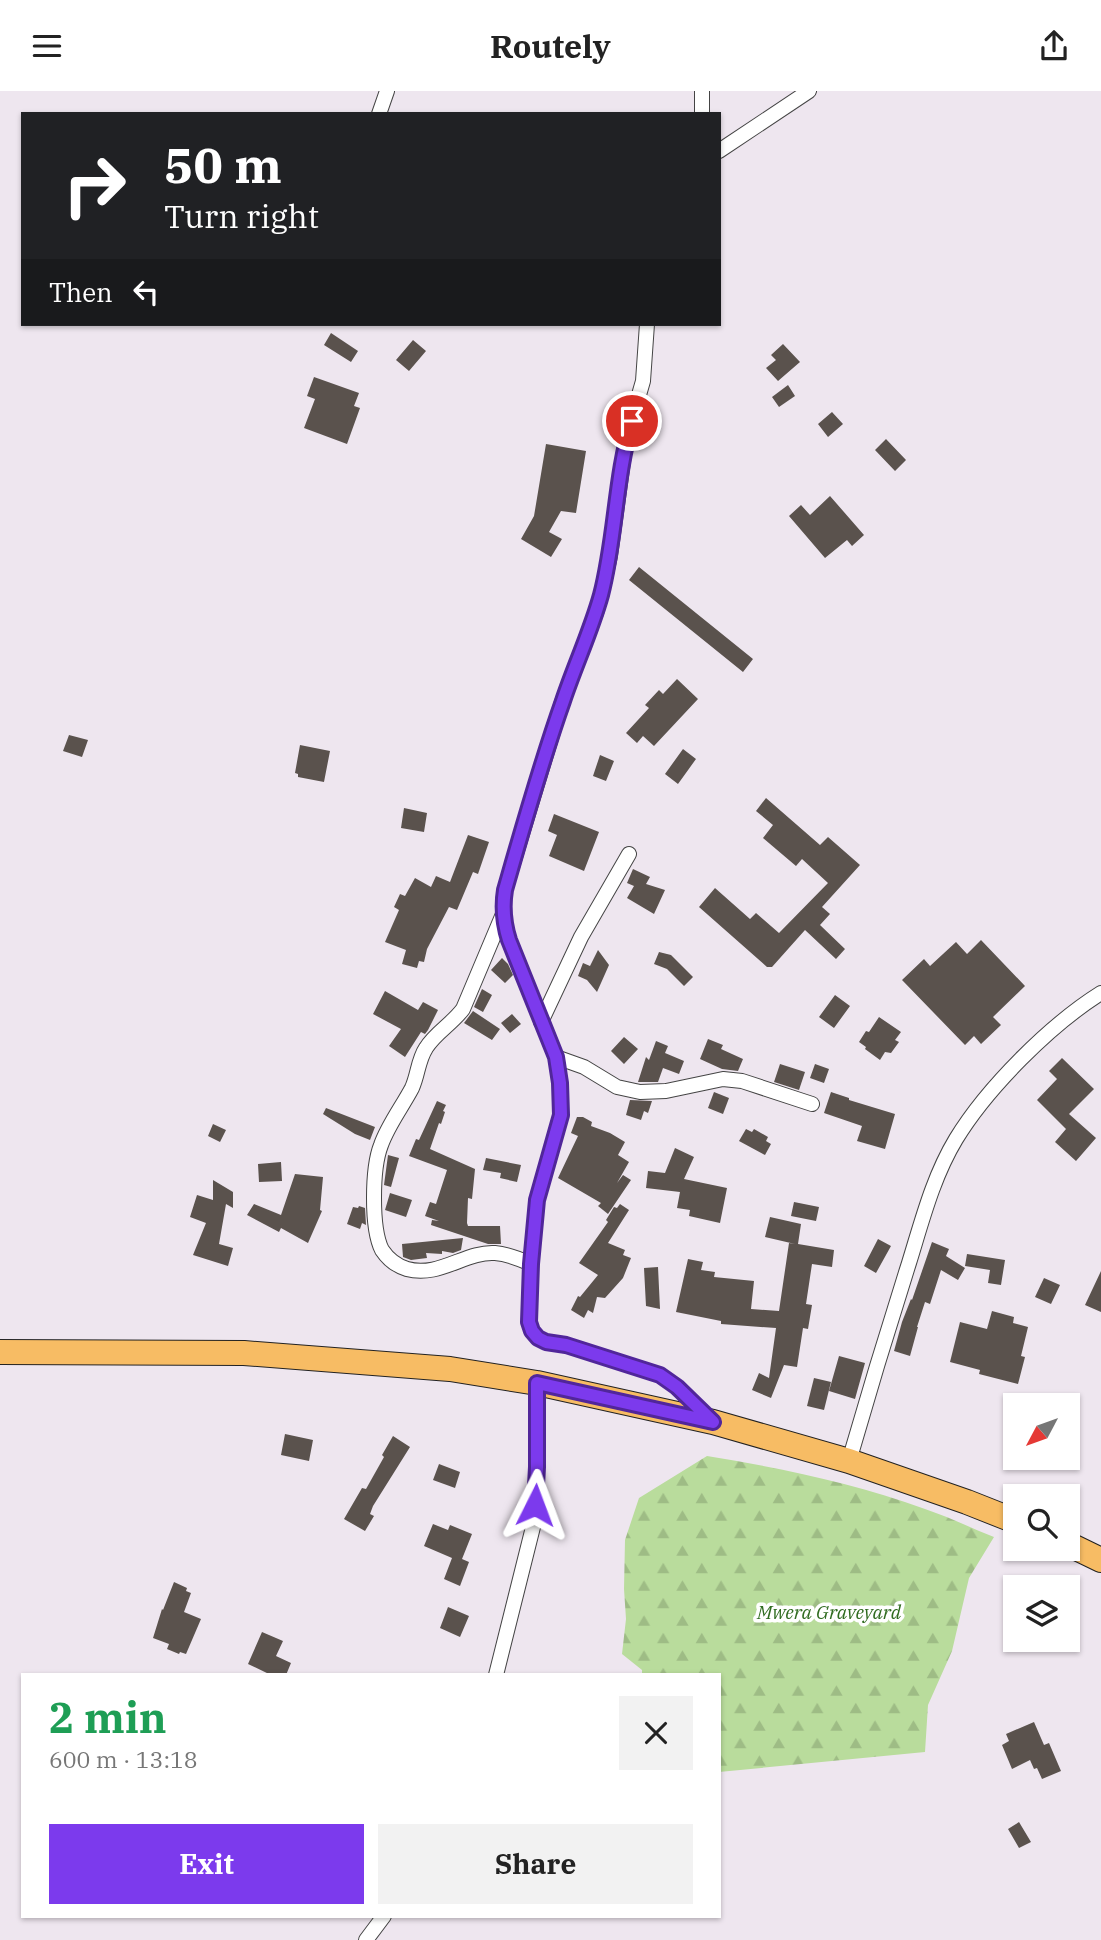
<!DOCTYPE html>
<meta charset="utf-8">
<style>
:root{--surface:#fff;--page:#f2f2f2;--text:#222;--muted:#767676;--accent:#7c3aed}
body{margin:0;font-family:"IBM Plex Serif",serif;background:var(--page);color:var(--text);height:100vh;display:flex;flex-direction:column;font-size:26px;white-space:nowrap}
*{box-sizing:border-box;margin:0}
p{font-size:23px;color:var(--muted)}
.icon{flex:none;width:38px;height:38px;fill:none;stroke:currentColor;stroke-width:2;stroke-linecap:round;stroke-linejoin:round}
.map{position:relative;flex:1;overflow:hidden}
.side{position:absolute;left:21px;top:1582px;width:700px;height:245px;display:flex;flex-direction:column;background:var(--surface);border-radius:0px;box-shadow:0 2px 5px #0004}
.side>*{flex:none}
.hud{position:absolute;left:21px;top:21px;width:700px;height:214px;border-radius:0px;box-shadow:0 2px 5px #0004;background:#202124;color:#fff;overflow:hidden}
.needle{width:46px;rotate:229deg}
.controls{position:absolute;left:1003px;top:1302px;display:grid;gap:14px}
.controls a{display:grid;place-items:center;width:77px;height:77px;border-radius:0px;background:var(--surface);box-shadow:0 2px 5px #0004;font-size:35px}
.pin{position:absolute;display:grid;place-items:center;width:60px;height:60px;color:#fff;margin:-30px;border:4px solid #fff;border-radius:50%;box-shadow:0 2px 7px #0007}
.me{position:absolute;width:77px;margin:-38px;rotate:3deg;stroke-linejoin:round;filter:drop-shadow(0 0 5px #0008)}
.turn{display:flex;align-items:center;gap:24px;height:147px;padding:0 28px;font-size:32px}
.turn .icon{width:91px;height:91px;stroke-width:2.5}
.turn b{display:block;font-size:49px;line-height:60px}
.then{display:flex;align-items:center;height:66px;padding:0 28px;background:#0003;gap:14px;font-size:26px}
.round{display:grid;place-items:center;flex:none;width:74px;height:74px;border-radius:0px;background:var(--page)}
.overview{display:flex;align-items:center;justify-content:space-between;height:119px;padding:0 28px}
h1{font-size:42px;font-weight:700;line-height:52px;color:#1e9e55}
.primary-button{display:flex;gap:14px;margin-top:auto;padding:14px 28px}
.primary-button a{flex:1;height:80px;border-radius:0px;background:var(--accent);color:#fff;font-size:28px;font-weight:700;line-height:80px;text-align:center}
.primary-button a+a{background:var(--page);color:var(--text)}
header{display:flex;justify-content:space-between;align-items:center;height:91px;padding:0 28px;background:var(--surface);font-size:32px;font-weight:700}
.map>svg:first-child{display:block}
.industrial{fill:#eee6ef;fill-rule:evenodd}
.forest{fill:url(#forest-firs)}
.building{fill:#5a524d}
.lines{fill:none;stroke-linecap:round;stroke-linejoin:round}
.minor-casing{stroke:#444;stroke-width:16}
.trunk-casing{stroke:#222;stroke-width:26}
.minor{stroke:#fff;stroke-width:14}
.trunk{stroke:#f7bc64;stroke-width:24}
.route-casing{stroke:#51269a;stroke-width:18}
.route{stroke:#7c3aed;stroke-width:12}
.labels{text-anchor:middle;stroke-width:7;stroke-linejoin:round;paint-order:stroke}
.park-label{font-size:19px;font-style:italic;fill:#2f6b1f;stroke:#fff}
</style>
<header><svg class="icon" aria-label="menu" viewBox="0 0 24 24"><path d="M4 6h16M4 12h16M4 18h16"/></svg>Routely<svg class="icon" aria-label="share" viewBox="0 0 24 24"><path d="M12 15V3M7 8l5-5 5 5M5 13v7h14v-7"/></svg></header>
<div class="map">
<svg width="1101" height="1849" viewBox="0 0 1101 1849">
<defs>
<pattern id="forest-firs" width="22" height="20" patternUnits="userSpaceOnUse" patternTransform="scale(1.75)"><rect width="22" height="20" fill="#b9dc9c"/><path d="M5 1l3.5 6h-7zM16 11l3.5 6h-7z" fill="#9ebc85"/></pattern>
</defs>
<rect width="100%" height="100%" fill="#fffdf5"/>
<!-- industrial -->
<path class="industrial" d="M0,0H1101V1849H0ZM23,23H719V233H23ZM1015,1314H1068V1367H1015ZM1015,1405H1068V1458H1015ZM1015,1496H1068V1549H1015ZM23,1584H719V1825H23Z"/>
<!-- forest -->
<path class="forest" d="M707,1365C780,1377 854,1392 925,1418C949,1426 971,1437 994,1446L969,1487L952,1560L928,1614L925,1661L719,1681V1584H642V1579L622,1563L626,1528L624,1498L625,1449L639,1407Z"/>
<!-- building -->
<path class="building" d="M331,242L358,260L351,271L324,254Z
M413,249L426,260L409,280L396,269Z
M783,253L800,271L778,290L766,277L776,269L771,264Z
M314,286L359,302L354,315L360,317L347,353L304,337L315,308L307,305Z
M788,294L795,305L779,316L772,306Z
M832,321L843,333L828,346L818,333Z
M886,348L906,369L895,380L875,359Z
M546,353L586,360L576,422L561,420L549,441L562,448L551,466L521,448L534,425Z
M830,405L864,444L852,455L847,449L825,467L789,425L801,414L810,424Z
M639,476L753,568L743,581L629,489Z
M677,588L698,608L654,655L643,645L637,652L626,642L649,617L645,614L659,599L663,603Z
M69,644L88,649L82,666L63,660Z
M300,654L330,660L324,691L298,686V683L295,682Z
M683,658L696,668L678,693L665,683Z
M600,664L614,670L606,690L593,685Z
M766,707L820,754L828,746L860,774L822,816L830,823L820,834L845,858L836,868L805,839L772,876H767L699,816L715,797L750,828L756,822L779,842L828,792L802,768L796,775L763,747L773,734L756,720Z
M404,717L427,722L424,741L401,737Z
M554,723L599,741L584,780L549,765L557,744L548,740Z
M468,744L489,751L478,783L473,781L457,819L449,816L427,858L424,871L419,870L417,877L402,873L406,859L385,851L399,819L394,816L400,803L405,805L415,787L431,796L436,785L450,791Z
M633,778L650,786L646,793L665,799L654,823L627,807L634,795L627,792Z
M981,849L1025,895L993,926L1001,934L981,953L974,945L965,954L902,889L924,868L930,875L956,851L967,863Z
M598,859L609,874L597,901L587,889L578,885L583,872L590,875Z
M659,861L671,864L693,886L684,895L667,878L654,873Z
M502,867L508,873L513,884L505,892L491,879Z
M482,898L492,904L483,921L474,916Z
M385,900L418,919L423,911L438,919L428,939L425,943L421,941L405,966L389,955L401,938L373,923Z
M835,904L850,915L834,937L819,926Z
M473,920L500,938L492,949L464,932Z
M512,923L521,933L510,942L501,932Z
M879,926L901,941L895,949L899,951L891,962L885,961L880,969L865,958L866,956L859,951L866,940L869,941Z
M624,946L638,958L624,973L611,960Z
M708,948L723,954L721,958L743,968L738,980L722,978L700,968Z
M656,950L668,955L665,962L684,970L679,983L663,977L658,991H638L646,966L649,969Z
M1062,967L1094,998L1069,1023L1096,1047L1076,1070L1055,1051L1066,1038L1037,1009L1057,988L1049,980Z
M780,973L805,981L799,999L774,991Z
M815,973L829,978L824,992L810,987Z
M714,1001L729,1007L723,1023L708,1017Z
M831,1001L849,1007V1009L895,1023L885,1058L857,1050L862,1035L824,1022Z
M630,1009L652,1010L648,1022L644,1020L641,1029L626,1024Z
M437,1010L446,1014L443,1020L445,1021L441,1033L439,1032L430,1058L475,1078L472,1108L468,1107L467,1132L468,1135H500L501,1153H488L431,1134L432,1129L439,1130L425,1125L430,1111L436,1113L447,1079L409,1065L416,1048L419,1049Z
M326,1017L375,1036L370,1049L355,1043L323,1023Z
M577,1026H583L592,1031L591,1035L610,1042L625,1051L618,1064L629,1071L617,1092L623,1084L631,1089L608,1123L598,1115L601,1112L558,1087L578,1045L571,1042Z
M213,1033L226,1039L220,1051L208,1045Z
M746,1038L752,1041L754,1038L768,1046L766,1050L771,1053L765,1064L739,1050Z
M675,1057L694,1066L684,1088L727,1097L720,1132L689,1125L690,1119L677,1117L680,1101L646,1097L648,1080L665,1082Z
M388,1064L399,1067L391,1096L384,1094Z
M486,1067L521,1074L517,1091L500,1087L501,1082L483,1079Z
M281,1071L282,1090L259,1091L258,1073Z
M295,1083L323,1086L320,1119L322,1120L308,1152L281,1137L279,1141L247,1124L254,1113L281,1124Z
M213,1089L233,1101V1117L226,1113L219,1153L233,1157L228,1175L193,1164L206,1132L190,1126L197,1104L213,1109Z
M390,1102L412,1109L406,1126L385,1119Z
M794,1111L819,1116L816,1130L791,1125Z
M620,1113L629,1119L608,1152L625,1159L623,1164L631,1167L623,1187L605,1207L597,1206L593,1222L588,1219L584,1227L571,1219L578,1205L580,1206L598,1184L579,1172L608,1131L606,1129L614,1116L617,1117Z
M359,1115L365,1117L366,1134L362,1132L360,1138L347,1133L353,1116L358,1117Z
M770,1126L801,1133L798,1153L834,1159L832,1176L812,1173L806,1213L812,1214L808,1238L803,1237L797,1276L784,1274L771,1307L752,1299L759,1282L769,1287L776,1237L721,1233V1230L676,1221L688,1168L703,1171L701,1179L715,1181L714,1186L754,1190L751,1218L779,1220L789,1152L795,1153L765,1146Z
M463,1147L461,1159L453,1162L442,1160V1163L426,1162L427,1167L411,1169L403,1166L402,1153Z
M878,1148L891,1155L876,1182L864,1175Z
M932,1151L949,1158L946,1165L965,1177L958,1189L941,1179L930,1213L925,1211L917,1236H918L910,1265L894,1260L902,1231L911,1208L912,1209Z
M967,1163L1005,1169L1001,1194L988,1192L990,1179L965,1175Z
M658,1176L660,1218L646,1215L644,1177Z
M1101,1180V1221L1085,1214Z
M1044,1187L1060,1194L1051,1213L1035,1206Z
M992,1220L1014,1226L1013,1232L1028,1236L1021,1265L1025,1266L1018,1293L979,1283L980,1279L950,1271L960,1231L987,1238Z
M839,1265L865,1272L855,1308L829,1300Z
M814,1287L831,1291L824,1319L807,1315Z
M285,1343L313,1349L309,1370L281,1364Z
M393,1345L410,1356L373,1415L370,1423L374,1425L365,1440L344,1428L362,1397L366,1398L384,1366L382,1364Z
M439,1373L460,1381L455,1397L433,1389Z
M433,1433L448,1439L450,1434L472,1443L462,1468L469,1471L460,1495L444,1488L452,1467L424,1455Z
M174,1491L187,1497L186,1500L191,1502L184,1521L201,1528L186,1563L180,1561L179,1563L167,1558L169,1553L153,1547L162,1518L163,1519Z
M448,1516L469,1525L460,1546L440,1537Z
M262,1541L283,1550L276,1565L291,1572L286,1584H271L248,1573Z
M1034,1631L1044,1654L1049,1652L1061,1680L1042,1688L1037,1677L1034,1678L1030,1669L1012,1678L1002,1654L1009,1650L1006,1643Z
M1019,1731L1031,1751L1019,1757L1008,1738Z"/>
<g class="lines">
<!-- minor casing -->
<g class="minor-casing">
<path id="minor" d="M379,23L387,0
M702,23V0
M719,60L809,0
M647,233L643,290L626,349L610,465L602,501L596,522L562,611L505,799L503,822L505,836L509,849L556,966L560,992L561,1024L537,1109L531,1173L529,1232L532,1240L538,1247L546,1251L566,1254L660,1284L677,1296L710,1328
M503,823L463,918C452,933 435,942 426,957C418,969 418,984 412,997C402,1016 388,1034 381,1054C372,1077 371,1137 382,1159C388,1168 397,1175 407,1178C439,1187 466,1160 495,1162C508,1163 520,1168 531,1173
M541,931L581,846L629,763
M556,966L584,976L617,996L640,1001L666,1000L723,988L742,990L812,1013
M849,1370C868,1304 888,1238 909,1172C922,1130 933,1086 956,1048C987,997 1050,934 1101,902
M496,1584L534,1432L537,1376V1292
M366,1849L384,1825"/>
</g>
<!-- trunk casing -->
<g class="trunk-casing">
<path id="trunk" d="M0,1261L244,1262L450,1278L537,1292L713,1331L849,1370L967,1411L1015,1430
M1068,1453L1101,1469"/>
</g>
<!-- minor -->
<use href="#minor" class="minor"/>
<!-- trunk -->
<use href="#trunk" class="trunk"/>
</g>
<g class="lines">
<!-- route casing -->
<g class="route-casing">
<path id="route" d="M535,1414L537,1376V1292L713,1331L677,1296L660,1284L566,1254L546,1251L538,1247L532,1240L529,1231L531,1173L537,1109L561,1024L560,992L556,966L509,849C504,833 502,817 505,799C523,736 541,672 563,610C575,574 591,540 601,504C616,447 615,386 632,330"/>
</g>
<!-- route -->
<use href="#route" class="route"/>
</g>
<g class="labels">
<!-- park labels -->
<g class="park-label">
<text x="829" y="1528">Mwera Graveyard</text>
</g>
</g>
</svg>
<div class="controls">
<a><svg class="needle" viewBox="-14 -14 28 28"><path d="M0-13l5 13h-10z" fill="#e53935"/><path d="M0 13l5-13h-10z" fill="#767676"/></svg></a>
<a><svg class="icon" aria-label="search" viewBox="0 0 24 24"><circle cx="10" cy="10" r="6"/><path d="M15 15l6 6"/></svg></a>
<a><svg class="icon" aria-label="layers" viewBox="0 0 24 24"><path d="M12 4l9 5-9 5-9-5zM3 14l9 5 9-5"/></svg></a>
</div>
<div class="pin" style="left:632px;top:330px;background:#d93025"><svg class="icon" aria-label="arrive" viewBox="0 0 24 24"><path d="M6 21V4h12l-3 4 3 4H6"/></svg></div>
<svg class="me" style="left:535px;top:1414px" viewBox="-20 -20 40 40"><path d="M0-17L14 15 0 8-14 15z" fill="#7c3aed" stroke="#fff" stroke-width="4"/></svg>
<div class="hud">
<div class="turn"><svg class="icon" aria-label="right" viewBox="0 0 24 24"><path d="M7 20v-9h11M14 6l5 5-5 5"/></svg><div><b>50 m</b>Turn right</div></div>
<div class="then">Then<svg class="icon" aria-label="left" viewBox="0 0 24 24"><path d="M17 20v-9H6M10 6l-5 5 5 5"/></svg></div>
</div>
<section class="side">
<div class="overview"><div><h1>2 min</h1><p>600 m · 13:18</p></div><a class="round"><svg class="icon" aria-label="close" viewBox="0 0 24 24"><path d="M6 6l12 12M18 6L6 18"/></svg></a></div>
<div class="primary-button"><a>Exit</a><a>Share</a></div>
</section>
</div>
